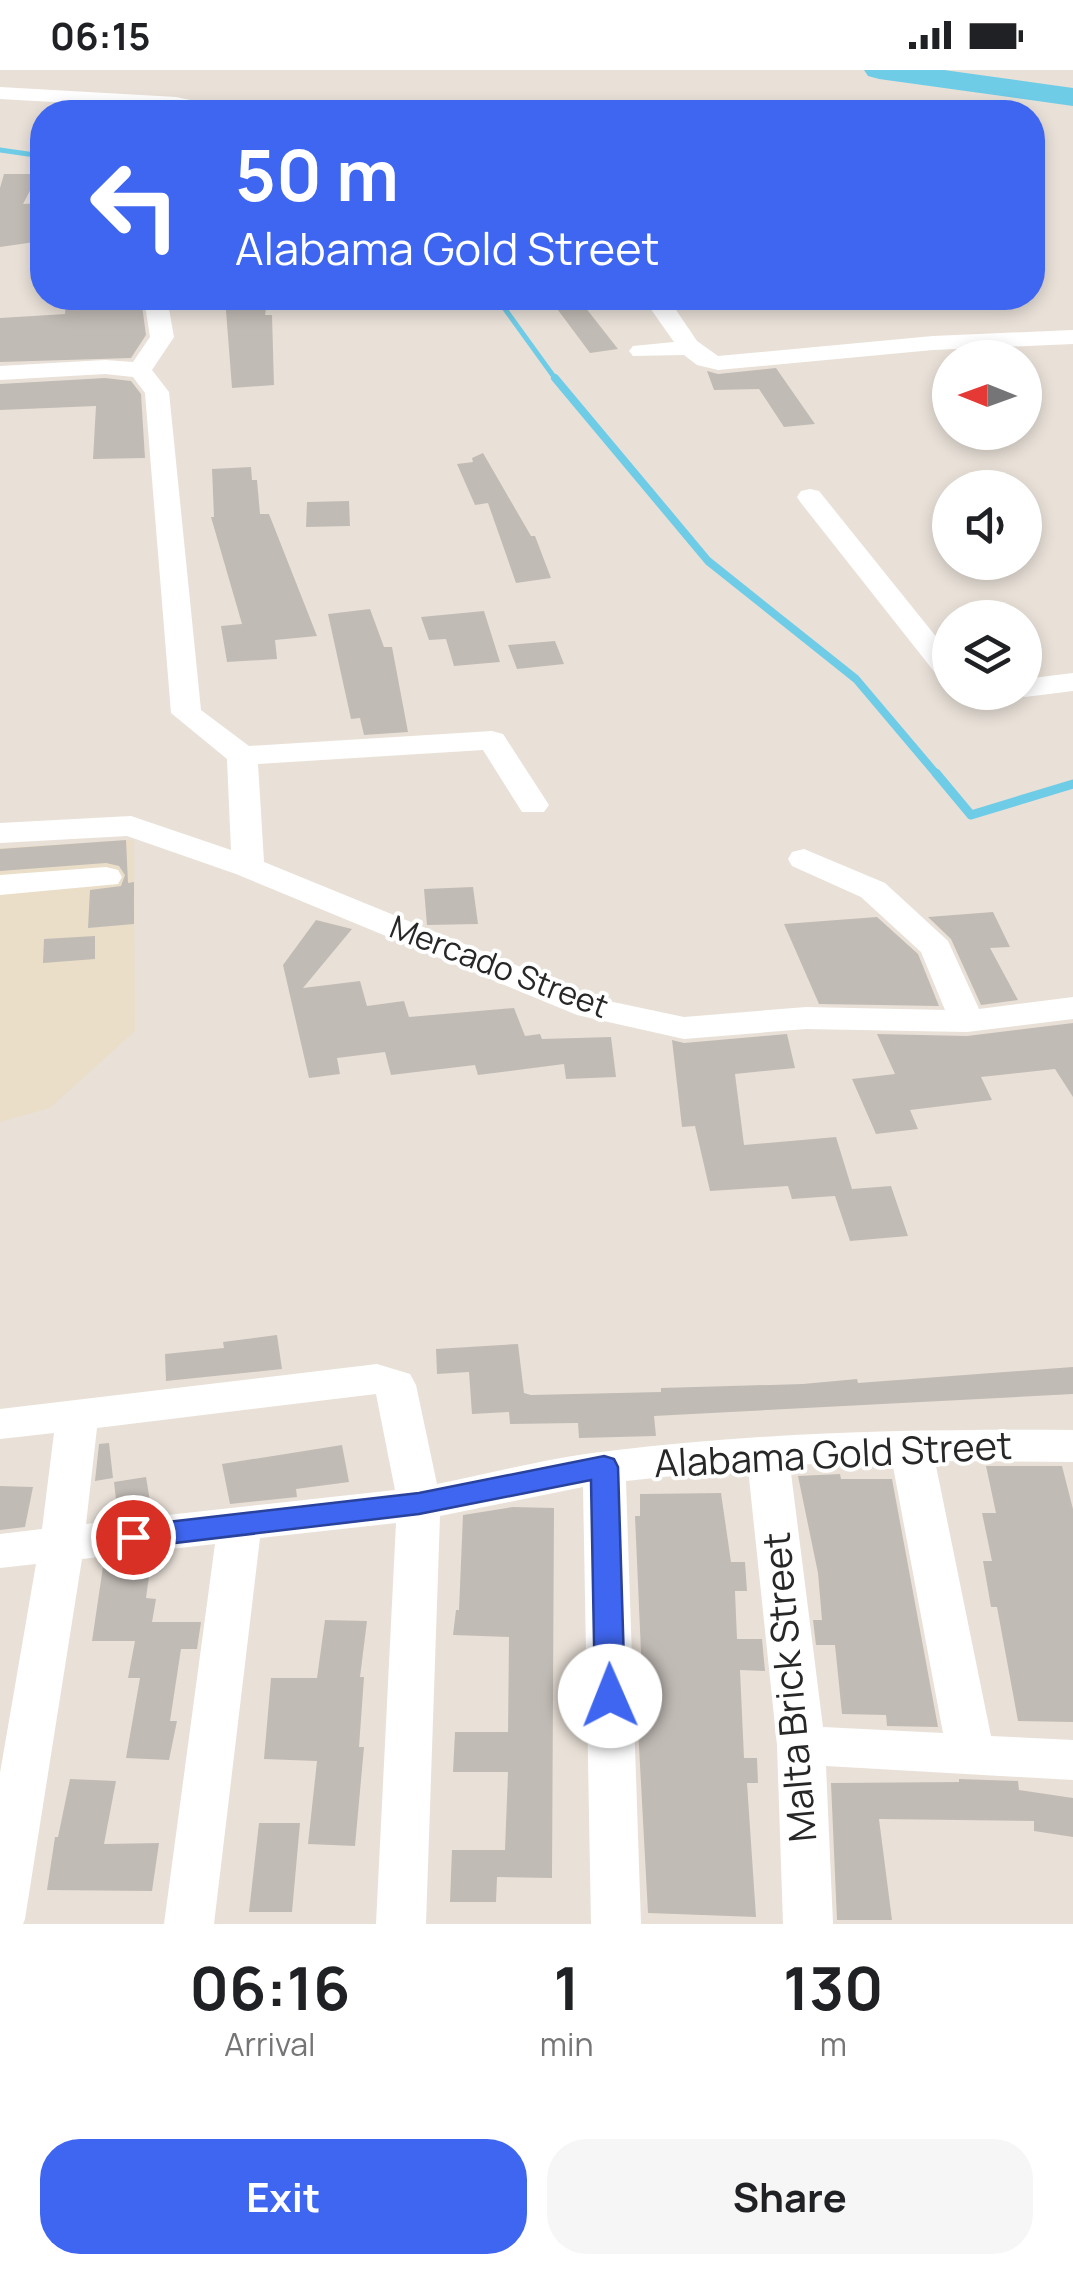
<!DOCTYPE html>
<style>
:root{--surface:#fff;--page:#f6f6f6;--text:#202124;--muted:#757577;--accent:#3f66f0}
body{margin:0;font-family:Manrope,sans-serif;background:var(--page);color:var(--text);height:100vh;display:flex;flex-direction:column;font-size:38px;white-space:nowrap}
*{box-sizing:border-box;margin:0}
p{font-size:32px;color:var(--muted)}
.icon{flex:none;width:55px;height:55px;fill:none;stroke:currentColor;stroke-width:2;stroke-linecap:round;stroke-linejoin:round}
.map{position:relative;height:1854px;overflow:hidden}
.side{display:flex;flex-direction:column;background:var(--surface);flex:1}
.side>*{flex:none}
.hud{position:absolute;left:30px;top:30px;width:1015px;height:210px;border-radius:40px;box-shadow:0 5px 15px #0003;background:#3f66f0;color:#fff;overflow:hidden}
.needle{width:65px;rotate:271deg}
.tools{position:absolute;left:932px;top:270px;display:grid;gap:20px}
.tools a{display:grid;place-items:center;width:110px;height:110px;border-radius:50%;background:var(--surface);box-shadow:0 5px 15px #0003;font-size:50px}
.pin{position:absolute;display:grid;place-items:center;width:85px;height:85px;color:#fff;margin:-42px;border:5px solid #fff;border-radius:50%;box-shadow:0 2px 10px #0007}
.me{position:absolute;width:110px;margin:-55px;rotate:359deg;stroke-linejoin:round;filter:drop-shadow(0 0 8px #0008)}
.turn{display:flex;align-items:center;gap:35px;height:210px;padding:0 40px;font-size:45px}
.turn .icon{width:130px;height:130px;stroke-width:2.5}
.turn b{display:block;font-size:70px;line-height:85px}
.eta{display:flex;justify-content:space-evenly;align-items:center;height:170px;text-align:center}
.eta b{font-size:60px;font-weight:700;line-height:70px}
.action{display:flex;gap:20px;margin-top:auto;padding:20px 40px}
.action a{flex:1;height:115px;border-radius:40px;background:var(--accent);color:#fff;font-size:40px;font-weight:700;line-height:115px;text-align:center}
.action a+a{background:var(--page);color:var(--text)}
.status{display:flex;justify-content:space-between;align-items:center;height:70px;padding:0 50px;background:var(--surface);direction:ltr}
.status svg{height:28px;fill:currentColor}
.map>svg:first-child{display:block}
.education{fill:#eadec8}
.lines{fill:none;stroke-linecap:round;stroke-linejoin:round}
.stream-far2{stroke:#6fcce7;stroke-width:5}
.stream-far1{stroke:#6fcce7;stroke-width:8}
.stream{stroke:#6fcce7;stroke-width:9}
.river{fill:#6fcce7;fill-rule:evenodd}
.building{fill:#c1bbb5}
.minor{fill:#fff;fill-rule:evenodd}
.route{fill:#3f66f0;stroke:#29429c;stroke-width:2.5}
.labels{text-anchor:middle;stroke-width:8;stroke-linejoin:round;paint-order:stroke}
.street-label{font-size:32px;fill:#272727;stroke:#fff}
.near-street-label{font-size:38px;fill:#272727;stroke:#fff}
</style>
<div class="status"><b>06:15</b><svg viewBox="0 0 49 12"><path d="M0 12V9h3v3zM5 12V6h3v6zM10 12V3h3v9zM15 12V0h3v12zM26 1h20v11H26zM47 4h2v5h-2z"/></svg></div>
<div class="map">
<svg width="1073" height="1854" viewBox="0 0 1073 1854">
<rect width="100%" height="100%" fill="#e9e1d8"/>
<!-- education -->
<path class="education" d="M134,770L135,961L50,1038L0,1052V778Z"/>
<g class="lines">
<!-- stream-far2 -->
<path class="stream-far2" d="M0,80L42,86
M497,228L557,311"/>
<!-- stream-far1 -->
<path class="stream-far1" d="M555,308L708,491L856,609L938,706"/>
<!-- stream -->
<path class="stream" d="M936,703L971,745L1073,714"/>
<!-- river -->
<path class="river" d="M864,0H944L1073,18V36L879,9L868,6Z"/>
</g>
<!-- building -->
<path class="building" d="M4,104H39L23,134L42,133V171L0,177V118Z
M66,228H141L146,265L131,288L0,292V248L65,244Z
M225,228H268L265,245H272L274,315L232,318Z
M549,228H578L618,279L590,283Z
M776,298L815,354L784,357L759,319L714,320L707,301L718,304Z
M105,308L131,311L141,324L145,388L93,389L96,336L0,340V314Z
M483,383L531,466H535L551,508L516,513L488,433L475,435L457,394L473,392L472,388Z
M251,397L252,410H257L260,444H269L317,566L275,570L277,589L227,592L221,556L242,554L211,447H214L212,399Z
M349,431L350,456L306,457L307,432Z
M370,539L384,577H392L408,662L364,665L360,648L351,649L328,544Z
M484,541L500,592L454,596L446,569L429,570L421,547Z
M555,571L564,594L517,599L508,575Z
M126,770L128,813L134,812V854L88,858L90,820L121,816L125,805L119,796L106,793L0,801V779Z
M473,817L478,854L427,855L424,819Z
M993,842L1010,877L990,878L1018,930L981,935L951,869L928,847Z
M877,847L918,884L939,936L819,934L784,854Z
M316,850L352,859L303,918L360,911L367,936L404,931L409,947L514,938L525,966L540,964L542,969L611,967L616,1007L566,1009L564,994L478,1005L475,995L391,1005L385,982L337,988L340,1004L309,1008L283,895Z
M95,866V889L43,893L44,869Z
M1073,953V1027L1055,999L981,1007L992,1030L910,1040L918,1059L876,1064L852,1009L895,1004L877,964L967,966Z
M787,964L795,998L735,1004L744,1075L836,1067L852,1119L891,1116L908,1166L850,1171L835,1126L792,1129L788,1116L710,1121L695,1056L682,1057L672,970L684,973Z
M277,1265L282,1299L166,1311L165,1284L224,1278L223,1272Z
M518,1274L524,1323L531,1325L661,1322V1318L803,1314L857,1309L858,1313L1073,1297V1324L654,1346L656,1366L579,1368L578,1353L510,1354L509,1342L472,1344L469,1302L437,1304L436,1279Z
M109,1373L113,1408L95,1411L99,1374Z
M342,1375L349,1412L296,1419L297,1427L230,1434L222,1394Z
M986,1396H1062L1073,1439V1652L1018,1651L997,1537H991L983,1491H992L982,1443H996Z
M840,1404L841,1409H892L938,1657L887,1656L886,1645L842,1644L835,1575H816L813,1550H822L818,1503L798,1406Z
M146,1407L152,1443L118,1447L114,1412Z
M0,1416L33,1417L25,1457L0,1460Z
M721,1423L731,1492H745L747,1521H735L737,1569H762L765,1601L740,1600L744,1688H757L758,1713H747L756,1847L648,1843L638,1658L639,1605H642L635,1446H640V1424Z
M513,1437L554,1438L552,1808L497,1807L496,1832H450L452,1780H505L508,1702H453L455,1662H508L509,1567L453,1565L456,1540H459L463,1445Z
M152,1485L146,1528L156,1529L152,1552H201L197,1579H181L170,1651H177L169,1690L126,1688L140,1608H128L135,1571H92L104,1490Z
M325,1550L367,1551L360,1607H364L359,1677H364L355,1776L308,1774L317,1691L264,1689L271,1608H317Z
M70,1709L116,1711L104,1774L159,1773L152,1821L47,1820L55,1767H58Z
M959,1709L1018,1711L1019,1720L1073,1728V1767L1034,1761V1751L879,1749L892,1850H837L831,1713L959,1712Z
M259,1753H300L292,1842H249Z"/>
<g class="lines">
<!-- minor -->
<path class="minor" d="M0,17L176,27L228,38L231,42L0,29Z
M144,228H167L174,267L152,300L169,322L201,640L249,676L492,661L503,664L549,735L544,742H522L483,680L258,694L264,792L599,929L684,947L806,937L945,940L921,882L861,827L792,796L788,789L792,782L804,779L885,813L948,871L979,939L1073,927V949L967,962L806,959L684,969L577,945L236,804L127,766L0,773V753L131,746L231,780L227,689L171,643L145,323L133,307L105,304L0,310V296L105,290L133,292L150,267Z
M643,228H668L697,271L718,286L933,266L1073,260V274L933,280L718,300L697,295L684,285L633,286L629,281L633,276L674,272Z
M810,419L819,421L950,584V612L940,609L801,433L797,427L801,421Z
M1073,603V621L1025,627L1013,622H1025V609Z
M106,797L118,800L122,807L118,814L0,825V805Z
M377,1294L410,1304L416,1315L437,1414C494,1403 551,1387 609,1381C764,1362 917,1359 1073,1360V1392L935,1391L991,1666L1073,1670V1710L826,1696L833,1854H783L777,1675L748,1398L626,1411L641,1854H591L583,1417L440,1446L426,1854H376L396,1453L260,1468L214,1854H164L215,1474L82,1489L25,1849L23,1854H0V1703L36,1494L0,1498V1464L42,1459L54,1363L0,1369V1339ZM376,1324L395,1420L86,1454L97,1358ZM892,1391L943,1663L823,1657L790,1395Z"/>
</g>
<!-- route -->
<path class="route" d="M604,1386L614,1389L618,1397L625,1626L621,1634L610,1638L599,1634L595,1626L591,1410L419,1444L133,1478L123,1474L119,1467L123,1459L133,1456L419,1423Z"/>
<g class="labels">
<!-- street labels -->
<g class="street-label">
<text transform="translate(499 897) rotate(21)" y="11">Mercado Street</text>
</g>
<!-- near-street labels -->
<g class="near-street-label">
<text transform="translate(833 1385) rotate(-3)" y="13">Alabama Gold Street</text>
<text transform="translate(790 1617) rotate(-95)" y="13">Malta Brick Street</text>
</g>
</g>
</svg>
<div class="tools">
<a><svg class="needle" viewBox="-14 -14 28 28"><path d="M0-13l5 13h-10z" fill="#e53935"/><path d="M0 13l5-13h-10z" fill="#757577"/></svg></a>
<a><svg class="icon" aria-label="sound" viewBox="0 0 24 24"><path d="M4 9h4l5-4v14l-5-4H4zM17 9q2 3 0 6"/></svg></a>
<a><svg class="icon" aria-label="layers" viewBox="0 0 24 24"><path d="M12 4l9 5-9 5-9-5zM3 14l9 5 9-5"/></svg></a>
</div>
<div class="pin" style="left:133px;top:1467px;background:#d93025"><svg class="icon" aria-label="arrive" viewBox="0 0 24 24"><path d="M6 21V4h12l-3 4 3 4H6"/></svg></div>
<svg class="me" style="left:610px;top:1626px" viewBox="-20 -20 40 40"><circle r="19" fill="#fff"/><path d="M0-13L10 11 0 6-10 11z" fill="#3f66f0"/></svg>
<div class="hud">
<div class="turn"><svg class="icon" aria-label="left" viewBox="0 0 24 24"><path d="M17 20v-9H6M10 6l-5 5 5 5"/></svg><div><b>50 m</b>Alabama Gold Street</div></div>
</div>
</div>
<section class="side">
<div class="eta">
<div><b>06:16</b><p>Arrival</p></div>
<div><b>1</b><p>min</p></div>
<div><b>130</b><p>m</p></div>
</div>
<div class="action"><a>Exit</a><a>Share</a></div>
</section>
